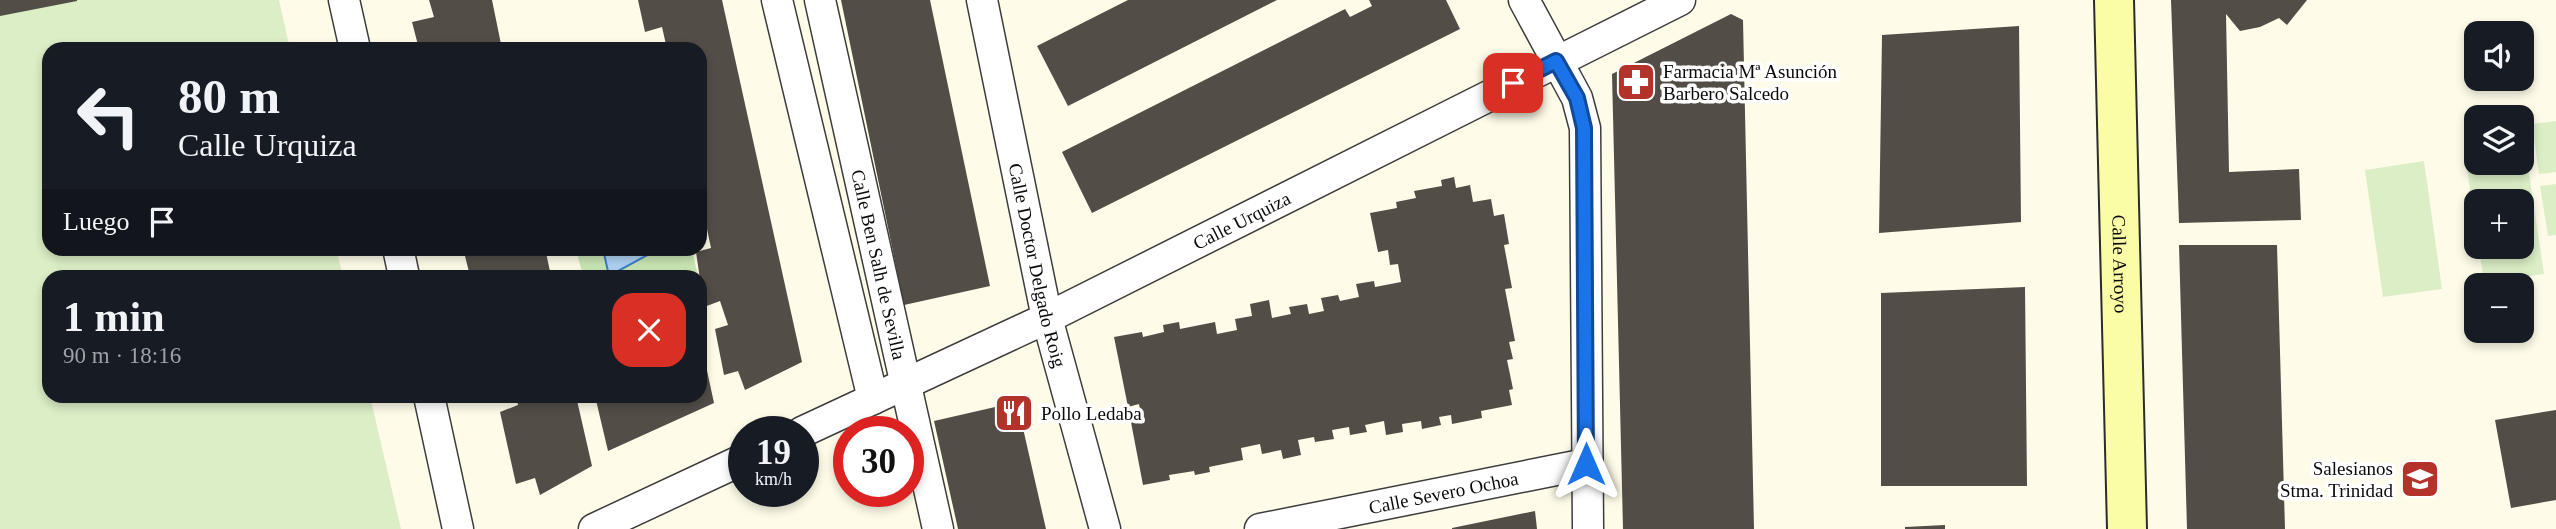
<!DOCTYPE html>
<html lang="es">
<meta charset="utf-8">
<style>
:root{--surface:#171b24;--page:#242831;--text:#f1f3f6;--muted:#9ea1a6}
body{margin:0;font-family:"Times New Roman",serif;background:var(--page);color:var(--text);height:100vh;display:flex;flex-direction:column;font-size:26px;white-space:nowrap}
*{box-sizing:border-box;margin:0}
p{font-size:23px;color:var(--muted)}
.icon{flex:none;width:38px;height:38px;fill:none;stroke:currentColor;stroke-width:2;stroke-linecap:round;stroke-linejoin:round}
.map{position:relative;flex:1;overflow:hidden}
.side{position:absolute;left:42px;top:270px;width:665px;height:133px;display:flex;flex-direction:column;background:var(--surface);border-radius:21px;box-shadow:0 4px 10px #0003}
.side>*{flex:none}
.banner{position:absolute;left:42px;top:42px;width:665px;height:214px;border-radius:21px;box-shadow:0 4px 10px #0003;background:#171b24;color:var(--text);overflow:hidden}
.controls{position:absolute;left:2464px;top:21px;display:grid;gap:14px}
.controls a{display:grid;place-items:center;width:70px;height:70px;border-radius:14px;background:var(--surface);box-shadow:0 4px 10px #0003;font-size:35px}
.speed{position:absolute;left:728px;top:416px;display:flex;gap:14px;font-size:35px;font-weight:700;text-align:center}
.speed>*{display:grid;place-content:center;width:91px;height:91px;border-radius:50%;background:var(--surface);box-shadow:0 4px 10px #0003;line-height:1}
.speed small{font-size:18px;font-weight:400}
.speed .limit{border:10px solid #d22;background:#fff;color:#111}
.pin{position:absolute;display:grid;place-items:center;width:60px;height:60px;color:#fff;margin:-30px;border-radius:14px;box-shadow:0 4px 10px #0006}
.me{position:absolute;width:77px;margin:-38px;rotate:0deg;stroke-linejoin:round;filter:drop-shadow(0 0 5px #0008)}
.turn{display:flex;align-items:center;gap:24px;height:147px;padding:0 21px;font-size:32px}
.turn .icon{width:91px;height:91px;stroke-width:2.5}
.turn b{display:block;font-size:49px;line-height:60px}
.then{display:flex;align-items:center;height:66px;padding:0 21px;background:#0003;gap:14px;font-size:26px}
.round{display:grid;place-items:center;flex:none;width:74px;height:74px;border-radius:21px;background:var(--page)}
.summary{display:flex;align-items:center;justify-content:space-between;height:119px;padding:0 21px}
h1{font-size:42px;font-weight:600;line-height:52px}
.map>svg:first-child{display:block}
.green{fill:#c9e6b5}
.pitch{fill:#dbeec6}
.water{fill:#afd2f3;stroke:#3a7fc7;stroke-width:2}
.building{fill:#524d47}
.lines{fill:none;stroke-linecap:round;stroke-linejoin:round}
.street-casing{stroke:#3d3d3d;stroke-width:33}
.secondary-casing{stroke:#2c2c2c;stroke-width:42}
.street{stroke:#fff;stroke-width:30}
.secondary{stroke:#fbfca6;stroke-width:38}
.route-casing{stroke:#114b97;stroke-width:18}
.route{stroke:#1a73e8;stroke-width:12}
.labels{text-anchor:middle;stroke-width:7;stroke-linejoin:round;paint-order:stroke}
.poi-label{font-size:19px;fill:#0a0a0a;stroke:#fff;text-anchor:start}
.street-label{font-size:19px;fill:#0a0a0a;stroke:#fff}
</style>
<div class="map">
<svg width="2556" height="529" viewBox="0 0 2556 529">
<rect width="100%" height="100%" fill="#fefce8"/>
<!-- green -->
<path class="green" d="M576,249H692L698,276H583Z"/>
<!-- pitch -->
<path class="pitch" d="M0,0H279L290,49H49V248L336,249L343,276H49V396H370L401,529H0Z
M2556,121V172L2539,174L2532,124Z
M2525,146L2544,274L2484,283L2479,247H2522V201H2476V230L2465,155L2476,153V163H2522V147Z
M2424,161L2442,289L2383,297L2365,170Z
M2556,184V235L2548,236L2540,186Z"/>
<!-- water -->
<path class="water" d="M603,249H652L653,252L609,276Z"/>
<!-- building -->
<path class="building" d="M0,0H77V1L0,16Z
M429,0H492L502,49H419L412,22L434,17Z
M638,0H722L802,362L745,390L738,371L724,375L715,329L728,325L720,301L704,307L696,252L711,248L704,215L700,216V49H667L662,27L645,32Z
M841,0H930L990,286L904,305Z
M1128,0H1277L1068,106L1037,46Z
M1369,0H1446L1460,29L1092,213L1062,152L1345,9L1350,17L1372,6Z
M2171,0H2307L2287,25L2279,18L2260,27L2240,31L2226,14L2229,172L2299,169L2301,220L2179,223Z
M1731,14L1743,20L1754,529H1623L1612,74Z
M2019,26L2021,222L1879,233L1882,35Z
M1454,177L1456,188L1470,185L1473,202L1491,199L1494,216L1504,214L1509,244L1504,245L1512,288L1505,289L1515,341L1509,342L1513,359L1507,360L1513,389L1509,390L1512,405L1481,411L1482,418L1452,424L1451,415L1439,417L1441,425L1422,429L1421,421L1402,424L1403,432L1386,435L1384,421L1365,425L1367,432L1350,435L1349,427L1332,430L1334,439L1315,442L1314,437L1298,440L1301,455L1283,459L1281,450L1262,454L1260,444L1241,448L1243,460L1209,467L1210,472L1195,475L1194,471L1169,475L1170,480L1143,485L1130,417L1141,415L1139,404L1128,407L1114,337L1142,332L1143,337L1164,332L1163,325L1179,322L1180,329L1215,322L1217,334L1237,330L1235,319L1252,316L1250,304L1269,300L1272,318L1291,314L1289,307L1307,304L1309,314L1324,311L1321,298L1338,295L1340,301L1359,297L1356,284L1374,281L1375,287L1401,282L1398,264L1390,265L1388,250L1378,252L1370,213L1397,208L1396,202L1416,198L1414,191L1442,186L1441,180Z
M2179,245H2277L2285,529H2187Z
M463,248H545L551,276H470Z
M2025,287L2027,486H1881V293Z
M700,338L714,403L608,451L595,396H700Z
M516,396H576L592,466L540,495L535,478L516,484L500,412L518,405Z
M1017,402L1046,529H958L934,421Z
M2556,410V500L2511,508L2495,420Z
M1535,511L1537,529H1452V528Z
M1945,525V529H1905V527Z"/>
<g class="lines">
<!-- street casing -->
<g class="street-casing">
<g id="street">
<path d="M344,0L355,49"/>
<path d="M777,0L873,399"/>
<path id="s1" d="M820,0L938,529"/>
<path id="s2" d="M982,0L1047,318L1105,529"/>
<path d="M1524,0L1577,98L1585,128L1588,529"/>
<path d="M398,248L404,276"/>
<path d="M429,396L458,529"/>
<path id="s3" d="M802,432L1047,318L1680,0"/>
<path d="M594,529L744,459"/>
<path id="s4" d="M1260,529L1586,464"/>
</g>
</g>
<!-- secondary casing -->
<g class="secondary-casing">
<g id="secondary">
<path id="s5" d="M2114,0L2127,529"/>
</g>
</g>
<!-- street -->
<use href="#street" class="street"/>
<!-- secondary -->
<use href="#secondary" class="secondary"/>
</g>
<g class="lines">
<!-- route casing -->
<g class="route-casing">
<path id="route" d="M1513,83L1556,61L1577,98L1584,128L1586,464"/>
</g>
<!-- route -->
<use href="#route" class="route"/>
</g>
<!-- icons -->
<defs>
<g id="pharmacy-square" transform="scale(2.0125)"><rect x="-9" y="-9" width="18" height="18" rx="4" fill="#b33229" stroke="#fff"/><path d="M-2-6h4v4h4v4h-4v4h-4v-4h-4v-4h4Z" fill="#fff"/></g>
<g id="restaurant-square" transform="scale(2.0125)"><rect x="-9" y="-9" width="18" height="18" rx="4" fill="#b33229" stroke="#fff"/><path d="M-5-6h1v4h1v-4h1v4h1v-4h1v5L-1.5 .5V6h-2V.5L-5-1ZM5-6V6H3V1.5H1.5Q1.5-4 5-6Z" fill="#fff"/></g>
<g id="school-square" transform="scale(2.0125)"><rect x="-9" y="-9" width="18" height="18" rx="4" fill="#b33229" stroke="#fff"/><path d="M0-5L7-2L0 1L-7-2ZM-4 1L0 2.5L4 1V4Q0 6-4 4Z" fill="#fff"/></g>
</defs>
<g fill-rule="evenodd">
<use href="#pharmacy-square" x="1636" y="82"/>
<use href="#restaurant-square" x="1014" y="413"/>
<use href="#school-square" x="2420" y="479"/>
</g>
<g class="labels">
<!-- poi labels -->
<g class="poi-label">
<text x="1663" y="78">Farmacia Mª Asunción<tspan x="1663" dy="22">Barbero Salcedo</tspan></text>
<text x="1041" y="420">Pollo Ledaba</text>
<text x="2393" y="475" text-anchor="end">Salesianos<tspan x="2393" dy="22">Stma. Trinidad</tspan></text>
</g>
<!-- street labels -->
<g class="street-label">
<text dy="7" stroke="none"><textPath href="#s3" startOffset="488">Calle Urquiza</textPath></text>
<text dy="7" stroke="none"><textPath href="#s1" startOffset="271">Calle Ben Salh de Sevilla</textPath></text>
<text dy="7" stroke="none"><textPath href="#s5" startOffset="264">Calle Arroyo</textPath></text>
<text dy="7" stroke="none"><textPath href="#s2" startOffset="271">Calle Doctor Delgado Roig</textPath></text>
<text dy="7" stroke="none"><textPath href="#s4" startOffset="187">Calle Severo Ochoa</textPath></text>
</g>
</g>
</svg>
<div class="controls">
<a><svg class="icon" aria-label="sound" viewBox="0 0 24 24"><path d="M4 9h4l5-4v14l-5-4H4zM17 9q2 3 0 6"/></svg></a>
<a><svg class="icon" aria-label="layers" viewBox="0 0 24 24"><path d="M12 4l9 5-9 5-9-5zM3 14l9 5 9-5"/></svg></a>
<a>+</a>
<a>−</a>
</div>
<div class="speed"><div>19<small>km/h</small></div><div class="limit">30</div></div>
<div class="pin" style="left:1513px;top:83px;background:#d93025"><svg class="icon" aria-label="arrive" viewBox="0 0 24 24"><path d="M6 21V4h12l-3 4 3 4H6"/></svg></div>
<svg class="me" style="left:1586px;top:464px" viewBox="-20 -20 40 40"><path d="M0-17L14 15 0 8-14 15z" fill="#1a73e8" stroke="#fff" stroke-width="4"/></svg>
<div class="banner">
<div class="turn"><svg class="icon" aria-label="left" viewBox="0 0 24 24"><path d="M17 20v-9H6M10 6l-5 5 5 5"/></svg><div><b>80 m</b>Calle Urquiza</div></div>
<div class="then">Luego<svg class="icon" aria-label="arrive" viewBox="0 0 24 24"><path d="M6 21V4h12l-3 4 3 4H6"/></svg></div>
</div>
<section class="side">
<div class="summary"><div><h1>1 min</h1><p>90 m · 18:16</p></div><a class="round" style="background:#d93025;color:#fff"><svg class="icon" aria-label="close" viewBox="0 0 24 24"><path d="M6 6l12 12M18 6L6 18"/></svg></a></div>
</section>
</div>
